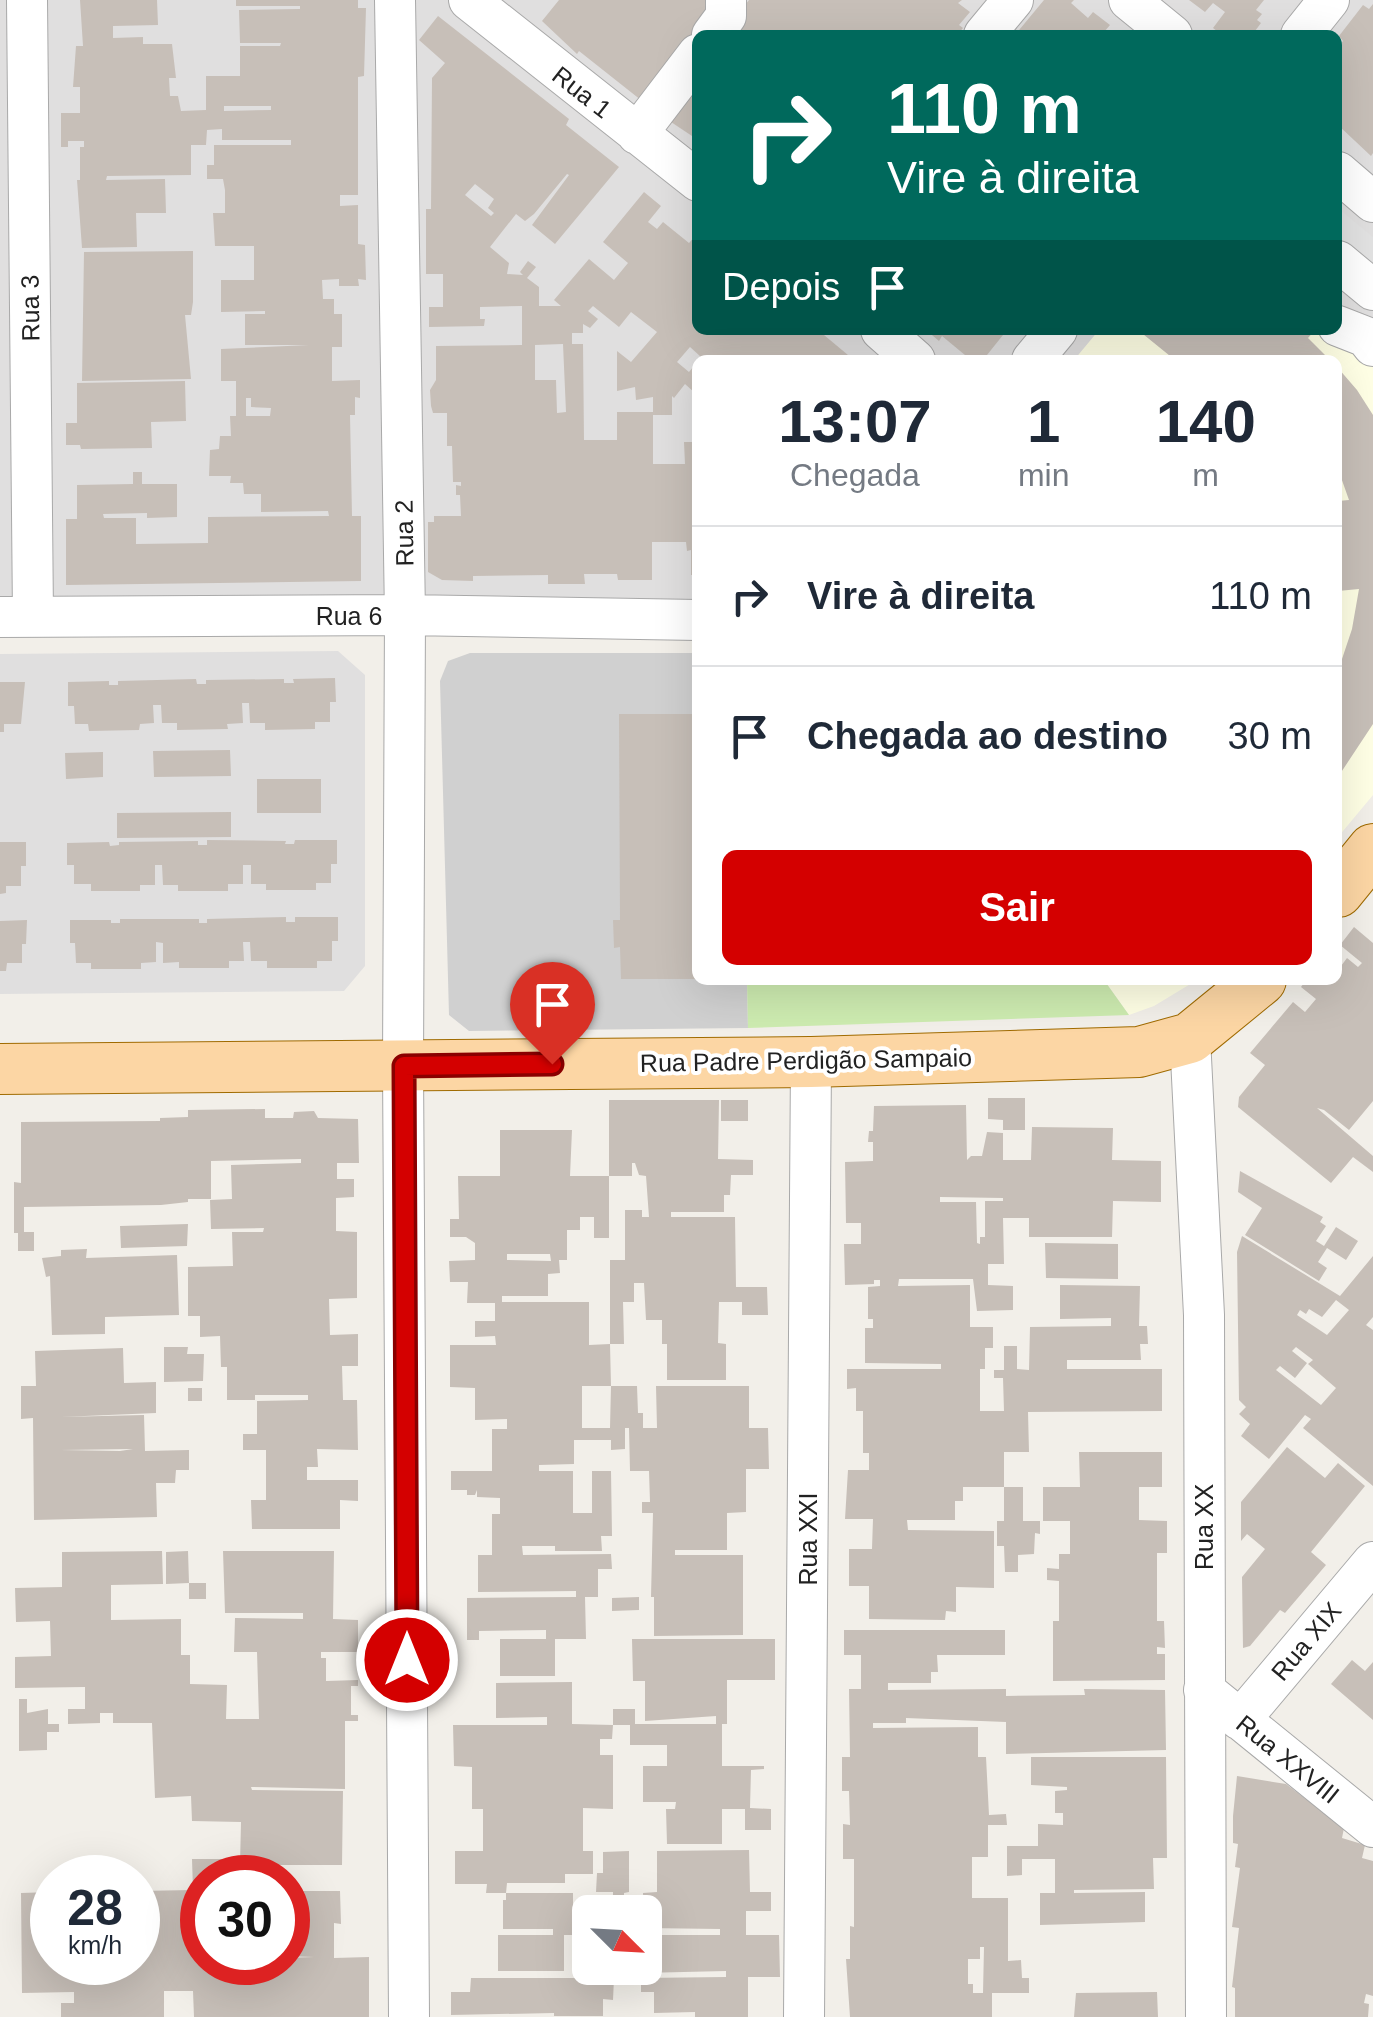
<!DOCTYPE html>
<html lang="pt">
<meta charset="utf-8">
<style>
:root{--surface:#fff;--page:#f2f2f3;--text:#1f2937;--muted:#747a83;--line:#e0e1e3;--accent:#d40000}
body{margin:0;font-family:Arial,sans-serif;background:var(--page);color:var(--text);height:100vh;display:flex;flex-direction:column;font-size:38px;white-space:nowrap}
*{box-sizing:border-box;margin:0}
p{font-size:32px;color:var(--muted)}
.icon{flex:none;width:55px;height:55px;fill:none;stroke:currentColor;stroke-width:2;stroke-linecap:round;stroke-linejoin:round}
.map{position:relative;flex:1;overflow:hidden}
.sheet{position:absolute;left:692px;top:355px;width:650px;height:630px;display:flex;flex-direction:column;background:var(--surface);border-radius:15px;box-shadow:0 10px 40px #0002}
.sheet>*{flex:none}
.banner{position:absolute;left:692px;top:30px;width:650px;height:305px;border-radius:15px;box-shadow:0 10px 40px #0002;background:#00695c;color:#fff;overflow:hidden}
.needle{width:65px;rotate:114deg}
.tools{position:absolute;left:572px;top:1895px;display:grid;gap:20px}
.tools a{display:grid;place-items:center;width:90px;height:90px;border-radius:15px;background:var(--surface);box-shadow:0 10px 40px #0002;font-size:50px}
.speed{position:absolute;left:30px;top:1855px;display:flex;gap:20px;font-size:50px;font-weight:700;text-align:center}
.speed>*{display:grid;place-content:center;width:130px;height:130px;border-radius:50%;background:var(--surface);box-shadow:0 10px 40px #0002;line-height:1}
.speed small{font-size:25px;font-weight:400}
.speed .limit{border:15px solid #d22;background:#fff;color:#111}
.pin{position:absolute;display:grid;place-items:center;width:85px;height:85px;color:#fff;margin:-102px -42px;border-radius:50% 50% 50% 0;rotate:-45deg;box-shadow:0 0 10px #0007}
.pin .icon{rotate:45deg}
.me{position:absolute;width:110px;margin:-55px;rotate:0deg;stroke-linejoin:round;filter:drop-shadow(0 0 8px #0008)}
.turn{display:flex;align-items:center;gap:35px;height:210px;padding:0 30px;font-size:45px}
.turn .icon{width:130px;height:130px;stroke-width:2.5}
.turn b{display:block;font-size:70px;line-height:85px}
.then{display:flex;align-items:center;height:95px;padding:0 30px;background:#0003;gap:20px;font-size:38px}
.eta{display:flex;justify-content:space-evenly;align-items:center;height:170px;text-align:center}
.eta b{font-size:60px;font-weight:700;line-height:70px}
.cta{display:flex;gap:20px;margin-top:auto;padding:20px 30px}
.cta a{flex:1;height:115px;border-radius:15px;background:var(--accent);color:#fff;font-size:40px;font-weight:700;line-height:115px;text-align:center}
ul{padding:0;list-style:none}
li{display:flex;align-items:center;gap:30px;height:140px;padding:0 30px;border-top:2px solid var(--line)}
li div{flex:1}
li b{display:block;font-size:38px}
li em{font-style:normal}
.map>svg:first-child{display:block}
.residential{fill:#e0dfdf;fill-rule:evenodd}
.education{fill:#ffffe5}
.religious{fill:#d0d0d0}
.grass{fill:#cdebb0}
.parking{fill:#e2e2e2}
.building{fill:#c7bfb8;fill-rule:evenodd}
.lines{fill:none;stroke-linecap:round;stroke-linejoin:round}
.minor-casing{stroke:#a9a9a9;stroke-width:42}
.major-casing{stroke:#a06b00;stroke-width:52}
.minor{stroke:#fff;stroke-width:40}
.major{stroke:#fcd6a4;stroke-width:50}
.route-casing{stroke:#8a0000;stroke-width:25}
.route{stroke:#d40000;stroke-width:18}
.labels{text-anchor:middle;stroke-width:8;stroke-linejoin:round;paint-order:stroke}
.street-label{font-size:25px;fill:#222;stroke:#fff}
</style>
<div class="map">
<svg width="1373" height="2017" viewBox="0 0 1373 2017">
<rect width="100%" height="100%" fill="#f2efe9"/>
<!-- residential -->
<path class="residential" d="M0,0H1373V478L1338,360H698L697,600L0,617ZM698,35H1338V330H698Z
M338,651L365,675V966L344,991L0,994V654Z"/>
<!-- education -->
<path class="education" d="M1099,330H1338L1373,346V795L1338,837V360H1074Z
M1104,980H1197L1154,1006L1129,1015Z"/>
<!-- religious -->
<path class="religious" d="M470,653H697L698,980H747L748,1028L469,1031L449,1015L440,681L448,661Z"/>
<!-- grass -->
<path class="grass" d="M747,980H1104L1129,1015L748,1028Z"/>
<!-- parking -->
<path class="parking" d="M1338,208L1373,237V290L1338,261Z"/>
<!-- building -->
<path class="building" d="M80,0H157L158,25L113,26V38L143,37V44H172L176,78H169L170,96H178L181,111L206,110V76H240V46H280L281,43H240L239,10L300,9V6H236V0H358V8H366L364,76L358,77V195H340V206L358,205V244L365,245L366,280L358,279L359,286H339V279L322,280L323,299H334V314H342V347H332V381L360,380V398L355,397V415H350L352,516H361V581L66,585V519H77V485L133,484V472H142V484H177V517L147,518V513L103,514L104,518H136V544L208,543V517L329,516L328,511L261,512V494H244L243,483H230L231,476H209L210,450L219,449L220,436H231L230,416H236V381H221V349L309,345H245V314H265V311L221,312V280H254V246H215L213,213H225V190L223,179H207V165H214V145H291V140H222V129L207,130L206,145H191V175L107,176L106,180L165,179L166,213H136L137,247L82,248L77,180H80V147H84V141H68V147H61V113H80V87H73L76,46H83ZM224,106H271V110L224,111ZM246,398H251V407L271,408L270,416H246Z
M559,0H713L718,3L690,39L651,108L579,51L577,54L542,21Z
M749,0H962L958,3L970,12L959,25L963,28L957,35H721Z
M1044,0H1074L1071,3L1088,18L1093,12L1110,25L1104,32L1108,35H1015Z
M1189,0H1264L1256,10L1262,14L1257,20L1261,23L1252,35H1222L1213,28L1225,12L1213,3L1205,12Z
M1373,4V153L1371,156L1338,125V48L1343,41L1339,36L1363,5L1369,9Z
M438,16L569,119L566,125L619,167L555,244L532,225L569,175L567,174L534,214L525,221L516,214L490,247L509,263L507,274L523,275L520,272L528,261L536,267L527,278L539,287V306H561L554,300L589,259L614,280L628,263L603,242L644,192L661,206L648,222L657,229L663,222L689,243L698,233V330H818L854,360H699L701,357L690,347L677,362L689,372L698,361V389L695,393L685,384L674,398L672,396V415H653V464H685L684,442H698V575H691V550L687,551L686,542H652V580H618L617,574H584L585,584H548V575L473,576V581L442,580L428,572V522H434V516H461L460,495H456V485L461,486V482H453L452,446H447V413H433L431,406L430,390L436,380V346L522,345V306L480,307V319H485L484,326L429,327V307H443V274H426V209H431L432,78L445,63L419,40ZM475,184L494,199L488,208L494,213L491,216L465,195ZM593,306L619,327L631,312L657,332L631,362L617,351V391L635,387L636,400L653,397V412H617V440H584L583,344H572V333H583V324L590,328L598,319L588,311ZM563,344L566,412L557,413L556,380H535V345Z
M698,61V140L656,112Z
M193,251V302L191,315H185L191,379L82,381L84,252Z
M926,330H1007L983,360H971L942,336L939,341Z
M1138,330H1315L1308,338L1330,360H1175Z
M1338,368L1357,390L1373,415V724L1338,777V671L1352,629L1359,589L1338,591V501L1349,500L1338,469Z
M185,381L186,421L151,422L152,448L81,449L80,445H66V423H77V383Z
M335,678L336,702H330V722H315V729L265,730V723H250L249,703H242L243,723L227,724L228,729L177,730V723H162L161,705H153L154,723L140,724L139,730L89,731L88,724H75L74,706H68V682L109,681V685H118V681L196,679L197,684H206V680L284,679V683H294L293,679Z
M0,682H25L21,724H4V732H0Z
M619,714H698V979H621L620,947L614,948L613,920H620Z
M230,750L231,776L154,777L153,751Z
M103,752V777L66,779L65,753Z
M257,779H321V813H257Z
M231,812V837L117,838V813Z
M207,840L286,841L285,844H294L295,840H337V864H331V883H316V890H266V884H251V865H243V884H228V891H178V885H163L162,865H155V885H140V891H91V884H74V865H67V843L109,842L110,846L119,845V842L198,841V845H207Z
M0,842H26V866H21V886H6V893L0,894Z
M286,917V922H295V917H338V941H332V961H317V968H267V961H251L250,942H243L244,961H229V968H179V962L163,963V943L156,942V962L141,963V969H91V963H76L75,943H70V920H111V923H120V919H199V923H207V919Z
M27,920L26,944H22V963H7L6,971H0V921Z
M1354,927L1373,943V1101L1349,1130L1324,1110L1317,1108L1373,1156V1172L1353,1157L1331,1183L1238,1107L1239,1097L1265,1065L1250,1053L1293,1002L1305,1012L1316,999L1301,987L1306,980H1320L1326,984L1329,980H1338V970L1347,958L1358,967L1362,963L1340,945Z
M988,1098H1025V1130H1003V1120L988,1119Z
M609,1100H719L718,1159L753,1160V1175H731L730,1195H724V1212H671V1217H735L736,1287H767L768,1315H742V1302H719L718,1343L726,1344V1380H667V1344H662V1320H646L644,1283H634V1302H623L624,1344H610L611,1386H637L638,1413H643V1428H657L656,1386H749V1428H768L769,1469H746V1512L727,1513V1550H675V1555H743V1635L654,1636V1597H651L653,1513H642V1502H650L649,1471H630L629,1428H625V1449L611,1450V1440H574V1464L539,1465V1471H573V1513H592V1471H611L612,1536H601L602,1551H555V1546H522L523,1555L611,1554L612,1569H598V1597H585L586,1639H555V1676H500V1639H546V1630L479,1631V1640H467V1598L576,1597V1591L478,1592V1555H492V1514H500V1498L477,1497V1490L475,1495H467V1490H451V1471H492V1429H507V1419L475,1420V1388L450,1387V1345H496L495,1336L475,1337V1321H495V1303H467L468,1282H450L449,1261L475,1260V1243L466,1237H450V1219H459L458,1176H500V1130H572L570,1176H609V1238H594V1217H580V1230H567V1260H559L560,1273L548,1274V1296H502V1302H589V1345L610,1344V1260H625V1210H642V1217H649L646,1176L639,1175L635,1163H632V1176H609ZM507,1254H550L551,1261L507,1260ZM582,1386H611L610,1428H582Z
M721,1100H748V1121H721Z
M966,1105L967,1160L971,1156H982L987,1132L1003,1133V1160H1031L1032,1127L1113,1128L1112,1160L1161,1161V1202L1113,1201L1112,1237H1029V1218H1003L1004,1264H988V1285L1013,1286V1310L977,1311L973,1279H899L898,1286L970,1285V1327H993V1348H985V1369H980V1411H1004L1003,1378H994V1370H1004V1346H1017V1369L1029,1370L1030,1327L1111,1326V1318L1060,1319V1285L1140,1286L1139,1326H1147L1148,1344H1140L1141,1360H1067V1369H1162V1411L1028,1412L1029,1452H1004V1487H1023V1521H1040V1534L1035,1533L1034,1554L1018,1555V1572H1005L1004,1546H997V1521H1004V1487H963V1501H955V1520H907L908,1530L994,1531V1588L956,1587V1612L946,1611L945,1620L869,1619V1586H849V1549H872L873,1519H845L848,1470H869V1453H863V1411H856V1388L847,1389V1369H941V1364L865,1363V1328H873V1319H868V1287L880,1286V1280H874V1284L845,1285L844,1244H861V1223H846L845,1162L873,1161V1142H868L869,1131H873L874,1106ZM940,1197L1003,1198V1201H985V1237H980V1244L977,1243L976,1202H940Z
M265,1109V1118H293L294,1112L314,1111L318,1118L358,1119L359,1163H337V1179H354V1197L336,1198V1231L357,1232V1298L329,1299L330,1335L358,1334V1366H342L343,1400H357L358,1450L317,1449L318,1467H307V1480H358V1501L340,1500V1529H252L251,1500H266V1450H243V1434H257V1401L308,1400V1395H255V1400H227V1367H221L220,1336L200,1337V1316H188V1267L233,1266L232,1232H263L264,1228L211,1229L210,1200L232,1199L231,1165L301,1163V1159L211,1161V1199H188V1202L161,1205L24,1207V1232H34V1251H18V1233H14V1182L21,1183V1122L160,1121V1118L188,1117V1110Z
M1240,1171L1323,1217L1320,1222L1326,1226L1316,1241L1324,1246L1336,1227L1358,1241L1346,1260L1327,1248L1318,1262L1327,1268L1319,1281L1245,1235L1262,1208L1238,1192Z
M188,1224L187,1246L121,1248L120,1226Z
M1242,1236L1340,1296L1373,1256V1317L1366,1325L1373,1330V1486L1303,1428L1311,1419L1305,1415L1269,1459L1241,1436L1250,1424L1239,1414L1246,1407L1239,1400L1237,1252ZM1336,1300L1349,1310L1327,1335L1297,1315L1300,1310L1306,1314L1309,1309L1322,1317ZM1296,1347L1313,1360L1308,1364L1336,1388L1321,1405L1276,1370L1280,1366L1295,1378L1307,1363L1292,1351Z
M1045,1243L1118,1244V1279L1046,1278Z
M87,1249L86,1258L177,1255L179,1315L105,1317V1334L52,1335L50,1276L46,1277L42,1258L61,1256V1250Z
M164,1347H188L187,1354H204L203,1381L164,1382Z
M123,1348L124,1383L156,1382V1413L61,1417L144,1415L145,1451L189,1450V1470H176L175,1483H156L157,1517L34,1520L33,1418L21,1419V1386H36L35,1351ZM133,1449L120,1451L61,1450Z
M188,1388H202V1401H188Z
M1287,1447L1325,1478L1338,1463L1365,1486L1311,1552L1326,1565L1285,1613L1280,1610L1250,1646L1243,1648L1242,1577L1265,1549L1247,1534L1241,1541V1502Z
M1079,1452H1162V1487H1139V1520L1167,1521V1553H1157V1621H1164L1165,1648L1157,1647V1654H1165V1680L1053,1681V1621H1059V1581L1047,1580V1568L1059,1569V1554H1070V1521H1043V1487H1080Z
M162,1551L163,1584L111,1585V1620L181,1619V1655H190V1684L227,1685L226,1719H259L257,1652H234L235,1618L303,1619V1613H225L223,1551H334L333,1619L358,1620V1652H321V1658H326V1681L358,1680V1686H351V1715H358V1721H345V1789L251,1787L252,1790L343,1791L342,1865H240L241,1822L192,1821L191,1796L155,1798L152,1723H113V1713H100V1723L68,1724V1709H85V1687L15,1688V1657L51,1656L50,1621L16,1622L15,1588L62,1587V1552Z
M188,1551L189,1583L166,1584V1552Z
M189,1583H206V1599H189Z
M639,1597V1610L612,1611V1598Z
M844,1630H1005V1655H937L938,1672H931V1683H888V1690L1006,1689V1696L1085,1695L1084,1689L1165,1690L1166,1750L1006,1754V1722L906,1718V1723H873V1728L978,1727V1757H986L989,1815L1006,1814L1007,1825H988V1857H972V1898H1008V1961L1021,1960L1022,1978H1029V1993H992V2017H850L846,1959H850V1926L854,1927V1859H843V1824L850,1825L849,1791H842V1757H850L849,1689H861V1655H844ZM980,1947H984L983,1993H973V1984H968V1959H980Z
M632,1639H775V1680H727V1724H722V1766H764V1769L751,1770L750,1808L771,1809V1830H745V1809H722V1844H667L666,1809H675L676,1802H643V1766H667V1745H630V1725H613L612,1739H600V1755H613V1809L583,1808V1851H593V1874H565V1883H507L506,1893H486L487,1884H455V1851H483V1809H472V1767L454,1766L453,1725H547V1717L496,1718V1683L572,1682V1724L613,1725V1709H635V1724H716V1716L645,1721V1681H633Z
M1352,1660L1365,1671L1373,1662V1720L1331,1684Z
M19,1699H27V1713L48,1709V1724H59V1732H47V1750L19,1751Z
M1031,1757H1166L1167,1858H1153L1154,1889L1074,1890V1893L1145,1892V1922L1040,1925V1893H1055V1859H1022V1875L1007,1876V1846H1038V1824L1063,1825V1813H1055V1791L1067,1790V1787L1031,1785Z
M1237,1776L1286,1784L1344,1828L1342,1838L1365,1845L1362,1858L1373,1861V1996L1366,1994L1364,2003L1369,2004L1368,2017H1235V1988L1232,1987L1239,1928L1232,1927L1240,1868L1235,1867L1238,1844L1233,1843V1816Z
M749,1850L750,1892H771V1911H746V1935H779L780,1977H748V2017H695V2012L654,2013V1992H641V1978L726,1977V1971L641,1973V1968H645V1935H720V1929L645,1928L643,1893L657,1892V1851Z
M629,1851V1892L624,1893V1912H613V1892H596L597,1873H603V1852Z
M192,1859H226V1878H202V1890H193V1959L202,1958V1962H288V1958L314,1957L288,1956V1891H340L341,1924L334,1923V1958L369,1957V2017H194L193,1991H164V2017H61V2003H74V1992L22,1993L21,1893L52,1892V1962H138V1891L193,1890Z
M506,1893H573V1935H564V1971H498V1935H553V1929H503V1900H506Z
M471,1978H614L613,2000L603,1999V2016H554V2013L451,2015V1992H470Z
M1157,1992L1158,2017H1074L1076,1993Z"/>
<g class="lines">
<!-- minor casing -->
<g class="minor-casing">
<path id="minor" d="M27,0L33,616
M395,0L405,615L403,1066L409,2017
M469,0L698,181
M1129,0L1172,35
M712,35L726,16V0
M984,35L1013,0
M1301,35L1329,0
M637,134L698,54
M1338,172L1373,202
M1338,261L1373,290
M1338,326L1366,337L1373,346
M881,330L915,360
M1032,360L1057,330
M0,617L405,615L698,620
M1190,1038L1204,1315L1206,2017
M1204,1690L1373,1827
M1240,1720L1373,1562
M804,2017L811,1062"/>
</g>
<!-- major casing -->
<g class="major-casing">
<path id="major" d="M1338,892L1373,849
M0,1069L811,1062L1139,1052L1190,1038L1261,980"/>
</g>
<!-- minor -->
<use href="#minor" class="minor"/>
<!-- major -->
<use href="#major" class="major"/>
</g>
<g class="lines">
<!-- route casing -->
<g class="route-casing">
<path id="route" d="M407,1660L404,1066L552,1064"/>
</g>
<!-- route -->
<use href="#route" class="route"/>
</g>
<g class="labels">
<!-- street labels -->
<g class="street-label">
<text transform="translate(582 92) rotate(38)" y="9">Rua 1</text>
<text transform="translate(30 308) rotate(-91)" y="9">Rua 3</text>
<text transform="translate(404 533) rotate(-91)" y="9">Rua 2</text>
<text x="349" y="625">Rua 6</text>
<text transform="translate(806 1060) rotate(-1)" y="9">Rua Padre Perdigão Sampaio</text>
<text transform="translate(1204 1527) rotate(-90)" y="9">Rua XX</text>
<text transform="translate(808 1539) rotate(-90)" y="9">Rua XXI</text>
<text transform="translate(1306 1641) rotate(-50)" y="9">Rua XIX</text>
<text transform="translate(1288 1759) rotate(39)" y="9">Rua XXVIII</text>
</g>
</g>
</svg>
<div class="tools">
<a><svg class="needle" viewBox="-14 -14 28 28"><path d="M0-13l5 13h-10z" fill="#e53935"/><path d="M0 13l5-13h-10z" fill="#747a83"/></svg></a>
</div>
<div class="speed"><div>28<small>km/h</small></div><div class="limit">30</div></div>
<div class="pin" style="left:552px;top:1064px;background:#d93025"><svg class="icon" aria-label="arrive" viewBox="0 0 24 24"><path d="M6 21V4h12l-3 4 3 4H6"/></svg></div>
<svg class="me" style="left:407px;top:1660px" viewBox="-20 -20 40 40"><circle r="17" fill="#d40000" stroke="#fff" stroke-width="3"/><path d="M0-11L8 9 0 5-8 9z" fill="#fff"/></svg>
<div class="banner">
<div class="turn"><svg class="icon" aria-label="right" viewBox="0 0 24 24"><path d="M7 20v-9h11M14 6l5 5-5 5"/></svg><div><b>110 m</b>Vire à direita</div></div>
<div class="then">Depois<svg class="icon" aria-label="arrive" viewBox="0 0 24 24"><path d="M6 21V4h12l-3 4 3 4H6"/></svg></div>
</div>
<section class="sheet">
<div class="eta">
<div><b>13:07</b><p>Chegada</p></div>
<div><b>1</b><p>min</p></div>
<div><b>140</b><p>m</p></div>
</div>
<ul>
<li><svg class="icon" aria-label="right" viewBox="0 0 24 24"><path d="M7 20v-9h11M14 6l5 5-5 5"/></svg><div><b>Vire à direita</b></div><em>110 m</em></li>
<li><svg class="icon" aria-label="arrive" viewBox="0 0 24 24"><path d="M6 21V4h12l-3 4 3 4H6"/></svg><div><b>Chegada ao destino</b></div><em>30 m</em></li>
</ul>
<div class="cta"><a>Sair</a></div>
</section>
</div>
